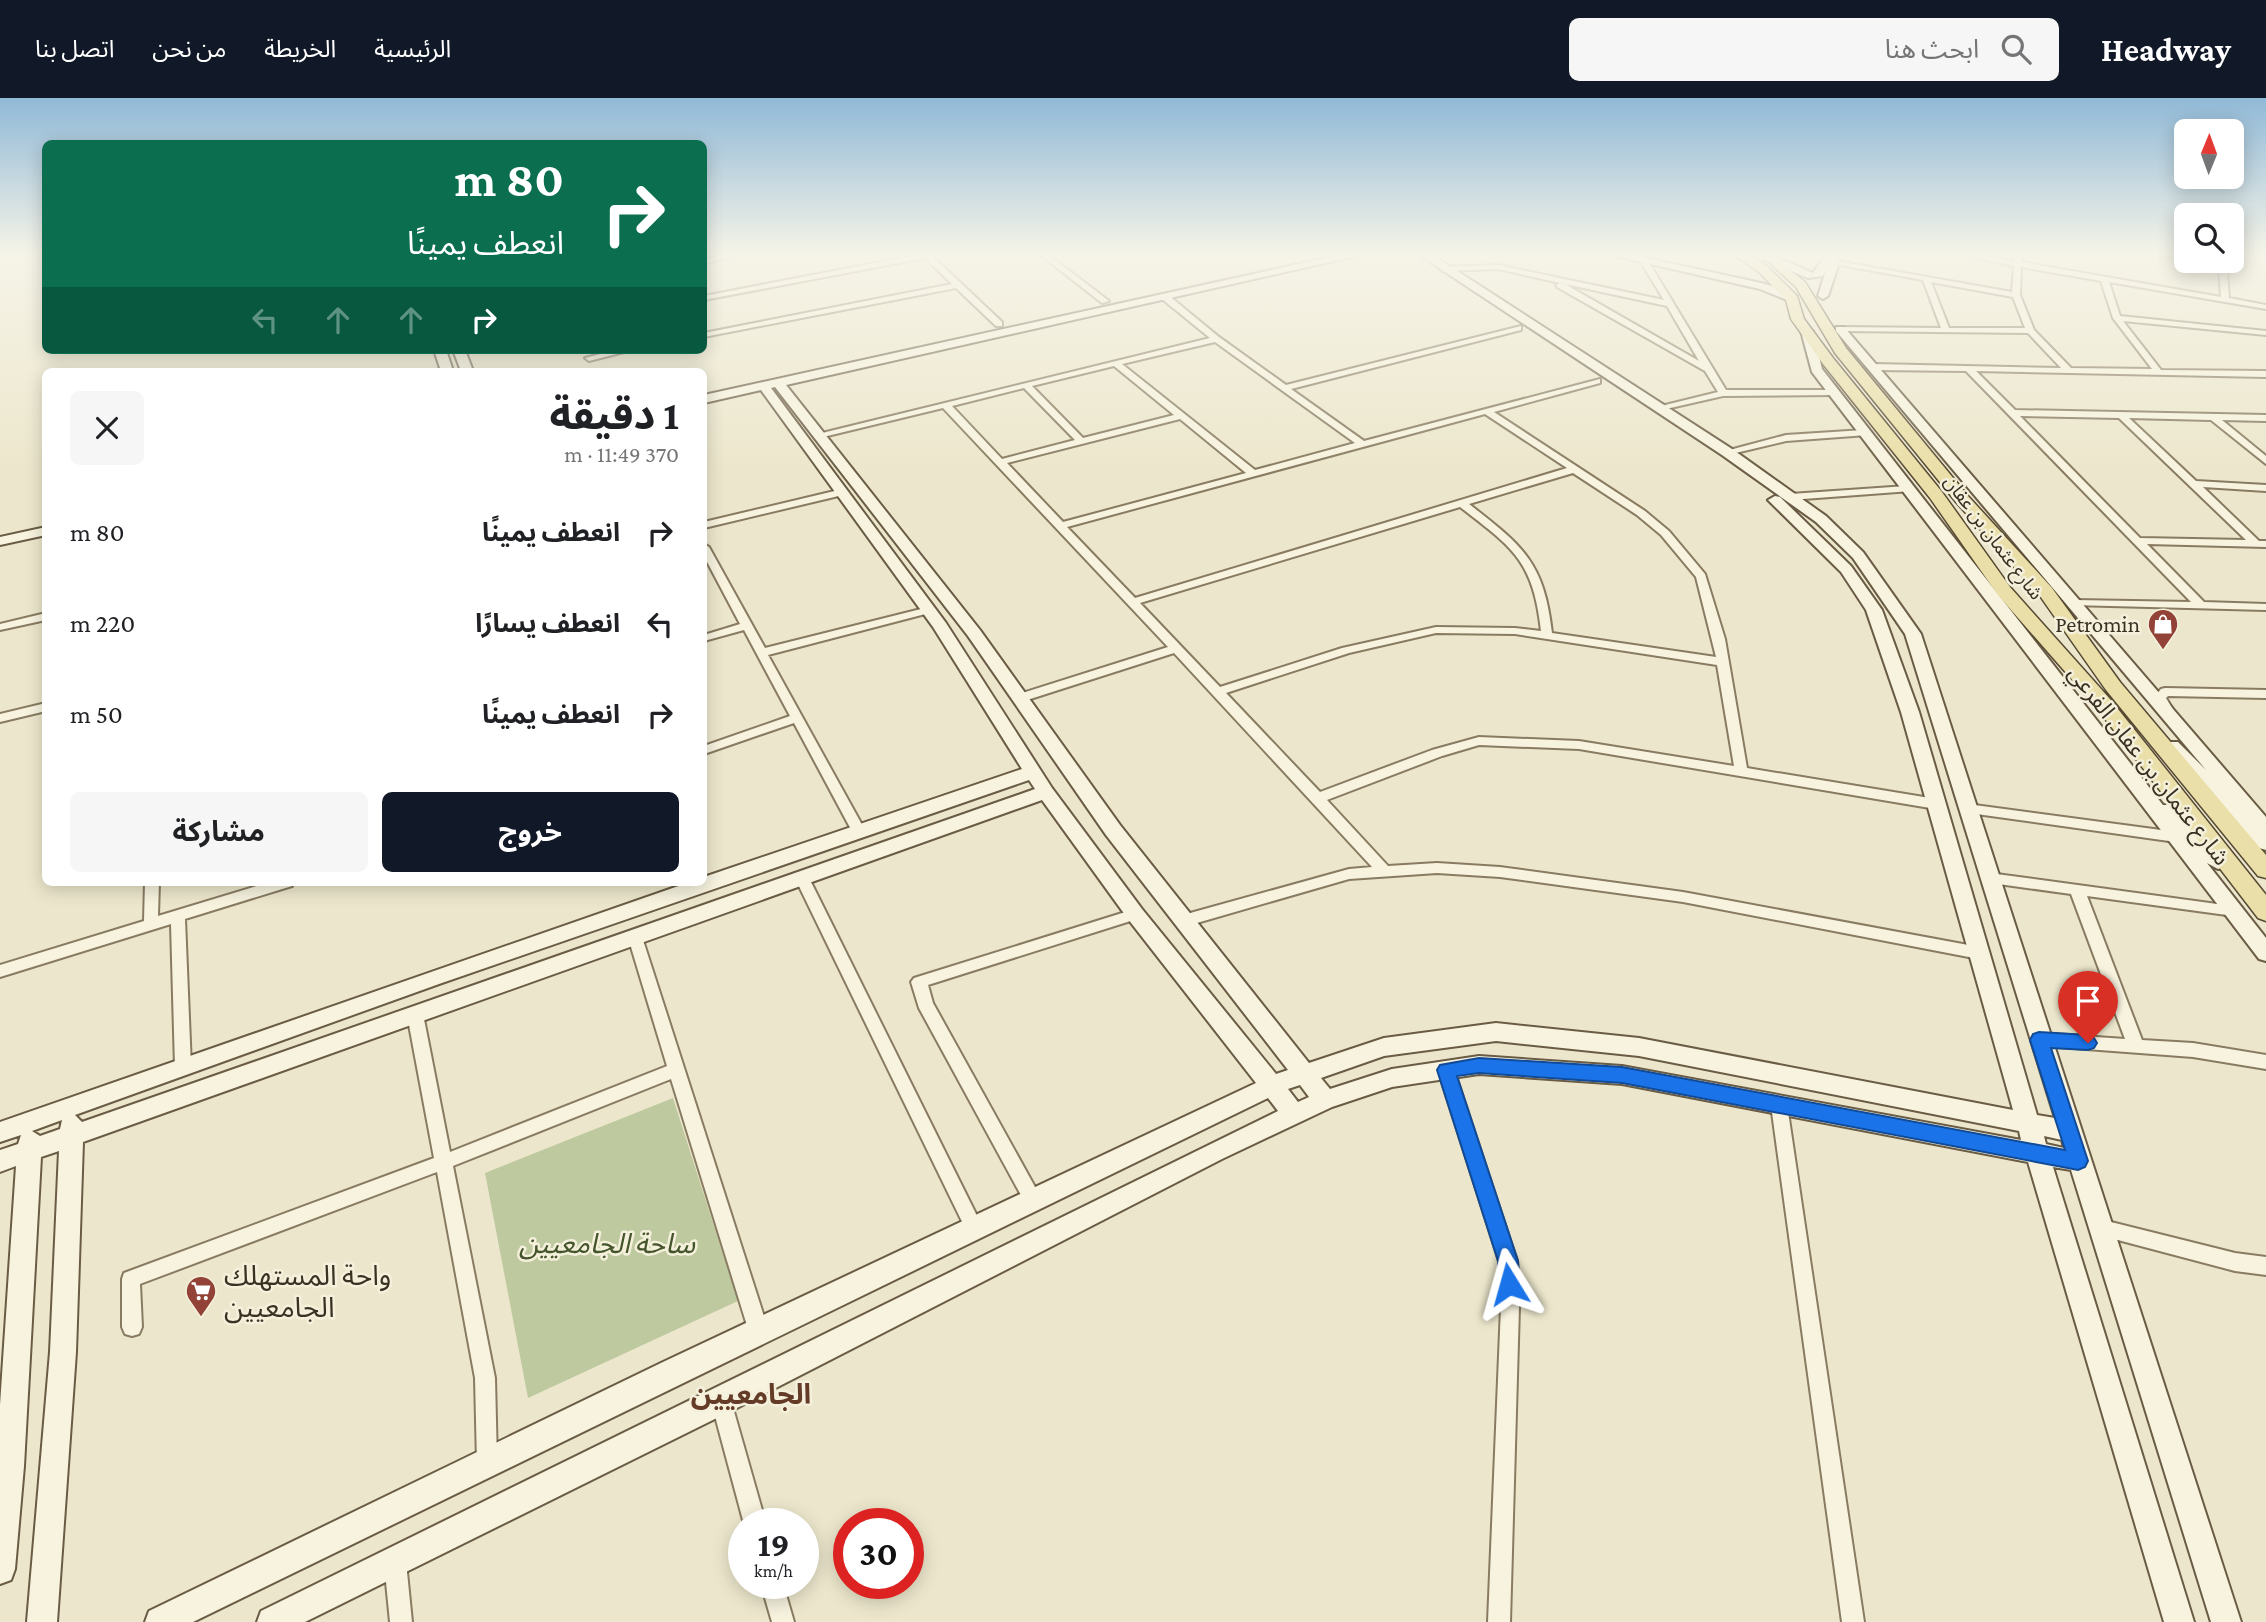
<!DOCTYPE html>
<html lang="ar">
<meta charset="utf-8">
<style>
:root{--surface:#fff;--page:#f6f6f6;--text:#202124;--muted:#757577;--accent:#111827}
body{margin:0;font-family:"Crimson Pro","Noto Sans Arabic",serif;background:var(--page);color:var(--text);direction:rtl;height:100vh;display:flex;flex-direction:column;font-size:26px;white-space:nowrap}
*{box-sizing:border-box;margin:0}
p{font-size:23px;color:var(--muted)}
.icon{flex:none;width:38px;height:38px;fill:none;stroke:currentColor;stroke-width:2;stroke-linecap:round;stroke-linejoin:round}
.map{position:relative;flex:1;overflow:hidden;direction:ltr}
.details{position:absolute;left:42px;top:270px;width:665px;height:518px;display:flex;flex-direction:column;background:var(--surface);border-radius:10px;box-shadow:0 4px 18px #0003;direction:rtl}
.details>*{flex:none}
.hud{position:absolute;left:42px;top:42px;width:665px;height:214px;border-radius:10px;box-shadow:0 4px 18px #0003;direction:rtl;background:#0b6e4f;color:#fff;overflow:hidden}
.needle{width:46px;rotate:1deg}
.tools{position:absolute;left:2174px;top:21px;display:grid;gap:14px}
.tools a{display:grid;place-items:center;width:70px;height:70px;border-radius:10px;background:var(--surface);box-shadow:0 4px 18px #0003;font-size:35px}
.speed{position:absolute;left:728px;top:1410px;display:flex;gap:14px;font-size:35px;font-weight:700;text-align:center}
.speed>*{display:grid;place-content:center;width:91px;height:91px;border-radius:50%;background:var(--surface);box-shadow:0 4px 18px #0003;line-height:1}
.speed small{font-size:18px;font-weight:400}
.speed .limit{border:10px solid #d22;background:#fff;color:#111}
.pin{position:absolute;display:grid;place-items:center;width:60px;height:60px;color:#fff;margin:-72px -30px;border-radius:50% 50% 50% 0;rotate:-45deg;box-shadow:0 0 7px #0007}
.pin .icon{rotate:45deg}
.me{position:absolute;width:77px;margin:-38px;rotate:352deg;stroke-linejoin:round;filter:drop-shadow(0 0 5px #0008)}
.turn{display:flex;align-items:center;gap:24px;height:147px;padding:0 28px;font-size:32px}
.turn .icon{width:91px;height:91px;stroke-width:2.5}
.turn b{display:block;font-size:49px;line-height:60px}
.lanes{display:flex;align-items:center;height:66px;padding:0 28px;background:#0003;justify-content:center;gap:35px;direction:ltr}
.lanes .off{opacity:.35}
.round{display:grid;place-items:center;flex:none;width:74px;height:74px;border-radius:10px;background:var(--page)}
.headline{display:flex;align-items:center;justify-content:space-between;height:119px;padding:0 28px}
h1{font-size:42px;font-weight:700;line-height:52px}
.button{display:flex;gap:14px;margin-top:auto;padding:14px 28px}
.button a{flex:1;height:80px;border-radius:10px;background:var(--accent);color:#fff;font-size:28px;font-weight:700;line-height:80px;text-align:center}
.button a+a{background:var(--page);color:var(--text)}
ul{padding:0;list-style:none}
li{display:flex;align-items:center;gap:21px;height:91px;padding:0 28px}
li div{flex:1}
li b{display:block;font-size:26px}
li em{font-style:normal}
header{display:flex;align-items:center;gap:42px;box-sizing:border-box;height:98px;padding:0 35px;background:var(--accent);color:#fff}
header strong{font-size:33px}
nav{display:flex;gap:38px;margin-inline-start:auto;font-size:24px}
.search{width:490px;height:63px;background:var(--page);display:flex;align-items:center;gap:18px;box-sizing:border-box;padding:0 24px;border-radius:10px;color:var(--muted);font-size:26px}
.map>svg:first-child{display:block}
.green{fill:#bfc9a0}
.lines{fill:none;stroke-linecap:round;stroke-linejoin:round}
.street-casing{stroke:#887b61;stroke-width:4}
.secondary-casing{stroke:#6a5c44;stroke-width:4}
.primary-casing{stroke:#564934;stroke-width:3}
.street{fill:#f7f3df;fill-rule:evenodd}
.secondary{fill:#f7f3df;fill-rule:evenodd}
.primary{fill:#eadfa8;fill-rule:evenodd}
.route{fill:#1a73e8;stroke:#114b97;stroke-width:2}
.labels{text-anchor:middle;stroke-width:5;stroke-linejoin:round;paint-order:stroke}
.far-street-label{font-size:19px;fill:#3a3123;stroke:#f4f0db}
.poi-label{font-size:23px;fill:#3a3123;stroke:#f4f0db;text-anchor:end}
.street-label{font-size:23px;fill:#3a3123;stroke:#f4f0db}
.near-park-label{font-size:28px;font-style:italic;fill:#44542b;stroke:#f4f0db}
.near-poi-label{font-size:28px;fill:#3a3123;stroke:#f4f0db;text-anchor:start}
.near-neighbourhood-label{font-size:28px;font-weight:bold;fill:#633b26;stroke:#f4f0db}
</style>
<header>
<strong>Headway</strong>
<div class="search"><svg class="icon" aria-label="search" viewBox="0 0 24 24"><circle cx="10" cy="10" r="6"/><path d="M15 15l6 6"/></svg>ابحث هنا</div>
<nav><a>الرئيسية</a><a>الخريطة</a><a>من نحن</a><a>اتصل بنا</a></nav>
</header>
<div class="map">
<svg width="2266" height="1524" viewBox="0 0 2266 1524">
<rect width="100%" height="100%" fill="#ece7cc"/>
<!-- green -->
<path class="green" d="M673,1000L738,1203L528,1300L485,1075Z"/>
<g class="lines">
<!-- street casing -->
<g class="street-casing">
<path id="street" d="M719,158H735L704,166V162Z
M911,158H932L1002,224V228H996L956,190L704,239V235L952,186L925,160L704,202V198Z
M1042,158H1050L1109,203L1102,205Z
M1968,158H1987L2014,163V158H2022L2021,164L2221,199L2219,170L2161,158L2186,160V163L2218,165V163H2226L2229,200L2266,207V211L2109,184L2120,218L2266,233V237L2123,223L2161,272L2266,273V279L1976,273L2015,312L2266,317V323L2222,322L2266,358V366L2211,322L2129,320L2196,383L2266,387V393L2203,389L2259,443H2266V449L2147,446L2204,504L2266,506V512L2071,507L2069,505L2075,502L2191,504L1966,273L1874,272L1870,269L1874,266L2061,270L2028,235L1840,233L1836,231L1840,229L1941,230L1923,182L1834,166L1830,164L1831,162L2012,194L2014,168ZM2021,169L2101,183L2113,220L2152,271L2071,270L2034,232L2020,197ZM1931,184L2013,199L2025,230H1949ZM2020,318L2119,320L2246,442L2140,440Z
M1644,161L1648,163L1726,292H1834L1837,293V297L1723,298L1657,313V309L1718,294L1705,273L1557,189L1556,187L1560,185L1498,171L1444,173L1440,171L1444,169L1498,167L1664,202L1640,163ZM1560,185L1667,208L1699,263L1563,185Z
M1162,197H1168L1219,239L1286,287L1521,228V232L1291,291L1364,343L1600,281V285L1494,314L1645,413L1669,433L1705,476L1725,541L1747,670L1936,701L1943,706L1936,711L1579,651L1479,647L1442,658L1327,702L1388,768L1437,765L1500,769L1683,794L1979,849L1984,851L1987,855L1984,859L1979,861L1683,804L1500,779L1437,775L1349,781L1183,829L1178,827L1176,823L1178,819L1183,817L1349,771L1372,769L1174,555L1024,603H1016L1014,600L1016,597L1168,549L943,310L819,340L814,337L1210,240L1162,201ZM1215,244L1355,345L1255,372L1122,266ZM1114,268L1174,317L1083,340L1032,288ZM1024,290L1075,342L1002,361L952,308ZM1485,316L1567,370L1135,500L1067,429ZM1180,321L1246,375L1063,424L1007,365ZM1573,375L1637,417L1661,437L1696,479L1716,559L1552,535C1544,464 1523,448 1469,406ZM1460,409C1513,450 1533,462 1541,533L1515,530L1436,529L1342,550L1220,589L1140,505ZM1436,535L1515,536L1717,567L1734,668L1579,643L1479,639L1432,652L1320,694L1226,595L1349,555Z
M616,252H632L589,263L585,260Z
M1864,332L1867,333V337L1786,343L1727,357L1722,354L1786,337Z
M1907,388L1912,391L1911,393L1790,402L1785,399L1790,396Z
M843,391L848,394L847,396L704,430V424Z
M704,446L709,449L765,550L929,509L935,512L933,514L768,557L866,734L864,737H854L794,625L704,656V648L790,618L744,532L704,543V537L740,526L704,458Z
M46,515V522L0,532V526Z
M2165,590L2266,592V600L2168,598L2166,600L2174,613L2168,617L2164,616L2154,599L2161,591Z
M46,605V613L0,624V616Z
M1967,706L2176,734L2183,739L2176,744L1962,714L1960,711L1962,708Z
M802,775L809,780L981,1126L984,1132L981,1138L975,1140L969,1138L795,780Z
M1989,775L2239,809L2241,813L2239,817L2234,818L2087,798L2142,942L2193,945L2266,957V971L2193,959L2033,947L2031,942L2033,937L2039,935L2125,941L2071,796L1984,784L1982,780Z
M145,784H159L158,818L270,784H294L292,788L185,821L191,969L189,974L183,976L177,974L175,969L171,826L0,879V867L144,823Z
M1135,811L1140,812L1142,816L1140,820L928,887L933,905L1040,1098L1043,1104L1040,1110L1034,1112L1028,1110L919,910L911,884L914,880Z
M635,833L640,835L642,839L769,1234L766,1241L759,1243L752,1241L749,1234L671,981L453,1068L495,1280L497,1365L494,1372L487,1375L480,1372L477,1365L475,1280L437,1074L140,1186L142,1229L139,1236L132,1238L125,1236L122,1229V1181L124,1175L434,1060L407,916L409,912L415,910L421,912L423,916L450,1054L667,968L628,839L630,835Z
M1446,965L1452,967L1454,972L1517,1163L1519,1209L1510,1524H1488L1501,1209L1499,1163L1438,972L1440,967Z
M1779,1000L1785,1002L1787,1007L1864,1524H1842L1771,1007L1773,1002Z
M2099,1121L2235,1155L2266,1159V1177L2235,1173L2099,1137L2093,1135L2090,1129L2093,1123Z
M721,1293L728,1296L731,1303L766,1426H744L711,1303L714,1296Z
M395,1453L403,1456L406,1464L412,1524H390L384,1464L387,1456Z
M761,1486H783L794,1524H772Z"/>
</g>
<!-- secondary casing -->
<g class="secondary-casing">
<path id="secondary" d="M1335,158H1356L786,287L980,532L1120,727L1309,965L1384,940L1496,925L1639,940L2013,1012L1901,614L1866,512L1841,474L1768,402L1775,398L1780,399L1851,468L1882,512L1919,614L2037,1017L2055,1020L1905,536L1853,460L1816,424L1722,357L1421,158H1434L1732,351L1826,418L1863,454L1921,536L2241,1524H2211L2071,1072L2053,1069L2194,1524H2164L2028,1064L1622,986L1479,976L1392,989L1332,1009L1222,1061L731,1313L305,1524H257L261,1513L1278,1013L1268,1000L193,1524H145L149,1513L663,1264L1256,985L1128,821L1042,702L83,1044L76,1254L57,1524H27L50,1254L59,1053L41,1059L24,1368L15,1471L11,1482L0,1486V1307L16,1068L0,1074V1052L18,1046L21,1037L0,1044V1024L690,784H704V779L1022,671L933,529L761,292L704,305V297ZM775,289L968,538L1106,737L1288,972L1276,976L1142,811L1052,690L946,525L771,290ZM1029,682L1035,691L82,1024L75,1017L439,886ZM1496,943L1639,958L2019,1033L2021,1042L1622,968L1479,958L1392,971L1330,991L1321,980L1384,958ZM1300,987L1309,999L1298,1004L1288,991ZM62,1022L60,1031L40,1038L32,1033ZM2044,1038L2062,1042L2064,1050L2046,1046Z
M1615,158H1637L1761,185L1780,190L1797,201L1792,204L1760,191Z
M1765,158H1774L1813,175L1825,158H1835L1840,162L1828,198L1823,201L1818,198L1826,172L1823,178L1808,180L1765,162Z
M1836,229H1844L2266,719V752L2259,750L2166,652L2163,648L2166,644H2178L2206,672L1836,233Z
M1807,230L1813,233L1822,271L2163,707H2176L2225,759L2228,764L2225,769L2218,771L2207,765L2266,840V863L2259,861L1812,274L1801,233Z
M434,252H446L453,273H441Z
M453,252H465L473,273H461Z
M46,429V437L0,447V439Z"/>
</g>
<!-- primary casing -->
<g class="primary-casing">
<path id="primary" d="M1735,158H1750L1767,168L1797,198L1804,221L1833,260L1942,394L2010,489L2110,601L2266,797V823L2258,820L2096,609L1998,497L1930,400L1823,266L1791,221L1786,202L1759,174Z
M1777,162L1805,184L1846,250L1968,398L2052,490L2120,584L2266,757V780L2258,778L2106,592L2040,498L1956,404L1835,255L1796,189L1771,166Z"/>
</g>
<!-- street -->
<use href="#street" class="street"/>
<!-- secondary -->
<use href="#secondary" class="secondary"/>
<!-- primary -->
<use href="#primary" class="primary"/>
</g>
<!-- sky -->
<linearGradient id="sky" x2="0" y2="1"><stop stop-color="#90b9d7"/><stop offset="0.42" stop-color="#f6f4e8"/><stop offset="1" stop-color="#f6f4e8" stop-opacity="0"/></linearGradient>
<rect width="2266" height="372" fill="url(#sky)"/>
<!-- route -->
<path class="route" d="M2039,934L2088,937L2094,940L2097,945L2094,950L2088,952L2051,950L2088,1063L2085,1069L2078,1072L1622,985L1479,975L1457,978L1518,1163L1520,1186L1517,1193L1509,1196L1502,1193L1498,1186V1163L1437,972L1440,967L1479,960L1622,969L2065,1052L2030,942L2033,936Z"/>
<!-- icons -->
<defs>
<g id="shop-pin" transform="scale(1.575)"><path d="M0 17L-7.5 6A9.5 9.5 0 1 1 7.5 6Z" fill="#924236" stroke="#f4f0db"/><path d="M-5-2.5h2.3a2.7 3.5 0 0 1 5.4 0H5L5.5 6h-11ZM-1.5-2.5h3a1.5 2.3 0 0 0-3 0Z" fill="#fff"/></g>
<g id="supermarket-pin" transform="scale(1.575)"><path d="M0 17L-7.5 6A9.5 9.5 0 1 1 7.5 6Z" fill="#924236" stroke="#f4f0db"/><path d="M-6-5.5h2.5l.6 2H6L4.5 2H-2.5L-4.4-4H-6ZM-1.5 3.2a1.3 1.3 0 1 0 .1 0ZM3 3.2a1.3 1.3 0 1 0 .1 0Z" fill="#fff"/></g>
</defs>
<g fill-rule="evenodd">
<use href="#shop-pin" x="2163" y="526"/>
<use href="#supermarket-pin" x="201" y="1193"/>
</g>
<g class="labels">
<!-- far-street labels -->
<g class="far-street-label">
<text transform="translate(1994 439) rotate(53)" y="7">شارع عثمان بن عفان</text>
</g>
<!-- poi labels -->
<g class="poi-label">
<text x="2140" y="534">Petromin</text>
</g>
<!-- street labels -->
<g class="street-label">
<text transform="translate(2149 667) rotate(52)" y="8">شارع عثمان بن عفان الفرعي</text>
</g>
<!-- near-park labels -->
<g class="near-park-label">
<text x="607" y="1155">ساحة الجامعيين</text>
</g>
<!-- near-poi labels -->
<g class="near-poi-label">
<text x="224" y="1187">واحة المستهلك<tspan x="224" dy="32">الجامعيين</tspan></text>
</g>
<!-- near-neighbourhood labels -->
<g class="near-neighbourhood-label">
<text x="751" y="1306">الجامعيين</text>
</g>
</g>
</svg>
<div class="tools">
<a><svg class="needle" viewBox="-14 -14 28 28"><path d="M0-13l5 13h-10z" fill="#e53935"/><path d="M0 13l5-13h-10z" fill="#757577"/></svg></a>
<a><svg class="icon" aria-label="search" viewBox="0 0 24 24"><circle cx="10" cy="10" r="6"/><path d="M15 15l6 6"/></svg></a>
</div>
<div class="speed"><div>19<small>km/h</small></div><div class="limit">30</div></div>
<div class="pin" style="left:2088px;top:945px;background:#d93025"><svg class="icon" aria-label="arrive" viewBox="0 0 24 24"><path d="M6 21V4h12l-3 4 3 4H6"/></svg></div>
<svg class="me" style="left:1509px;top:1186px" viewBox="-20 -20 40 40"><path d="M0-17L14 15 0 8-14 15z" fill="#1a73e8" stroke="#fff" stroke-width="4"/></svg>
<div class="hud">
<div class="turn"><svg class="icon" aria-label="right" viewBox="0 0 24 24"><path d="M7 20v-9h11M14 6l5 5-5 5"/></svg><div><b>80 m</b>انعطف يمينًا</div></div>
<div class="lanes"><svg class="icon off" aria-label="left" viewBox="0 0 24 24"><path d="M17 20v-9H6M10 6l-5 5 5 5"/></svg><svg class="icon off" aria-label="ahead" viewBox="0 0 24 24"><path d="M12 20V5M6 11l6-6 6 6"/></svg><svg class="icon off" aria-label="ahead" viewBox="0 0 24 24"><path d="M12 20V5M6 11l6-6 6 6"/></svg><svg class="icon" aria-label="right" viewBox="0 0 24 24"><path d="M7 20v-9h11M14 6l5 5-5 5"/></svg></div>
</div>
<section class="details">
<div class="headline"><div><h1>1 دقيقة</h1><p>370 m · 11:49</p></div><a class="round"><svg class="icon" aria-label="close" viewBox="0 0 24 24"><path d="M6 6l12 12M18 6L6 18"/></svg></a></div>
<ul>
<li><svg class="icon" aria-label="right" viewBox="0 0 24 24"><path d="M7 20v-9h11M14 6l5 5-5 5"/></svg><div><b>انعطف يمينًا</b></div><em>80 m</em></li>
<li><svg class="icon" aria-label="left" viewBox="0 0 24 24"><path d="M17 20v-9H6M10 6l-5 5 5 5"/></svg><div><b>انعطف يسارًا</b></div><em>220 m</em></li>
<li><svg class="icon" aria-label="right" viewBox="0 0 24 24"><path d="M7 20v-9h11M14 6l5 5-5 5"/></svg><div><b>انعطف يمينًا</b></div><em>50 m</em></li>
</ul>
<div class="button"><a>خروج</a><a>مشاركة</a></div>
</section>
</div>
